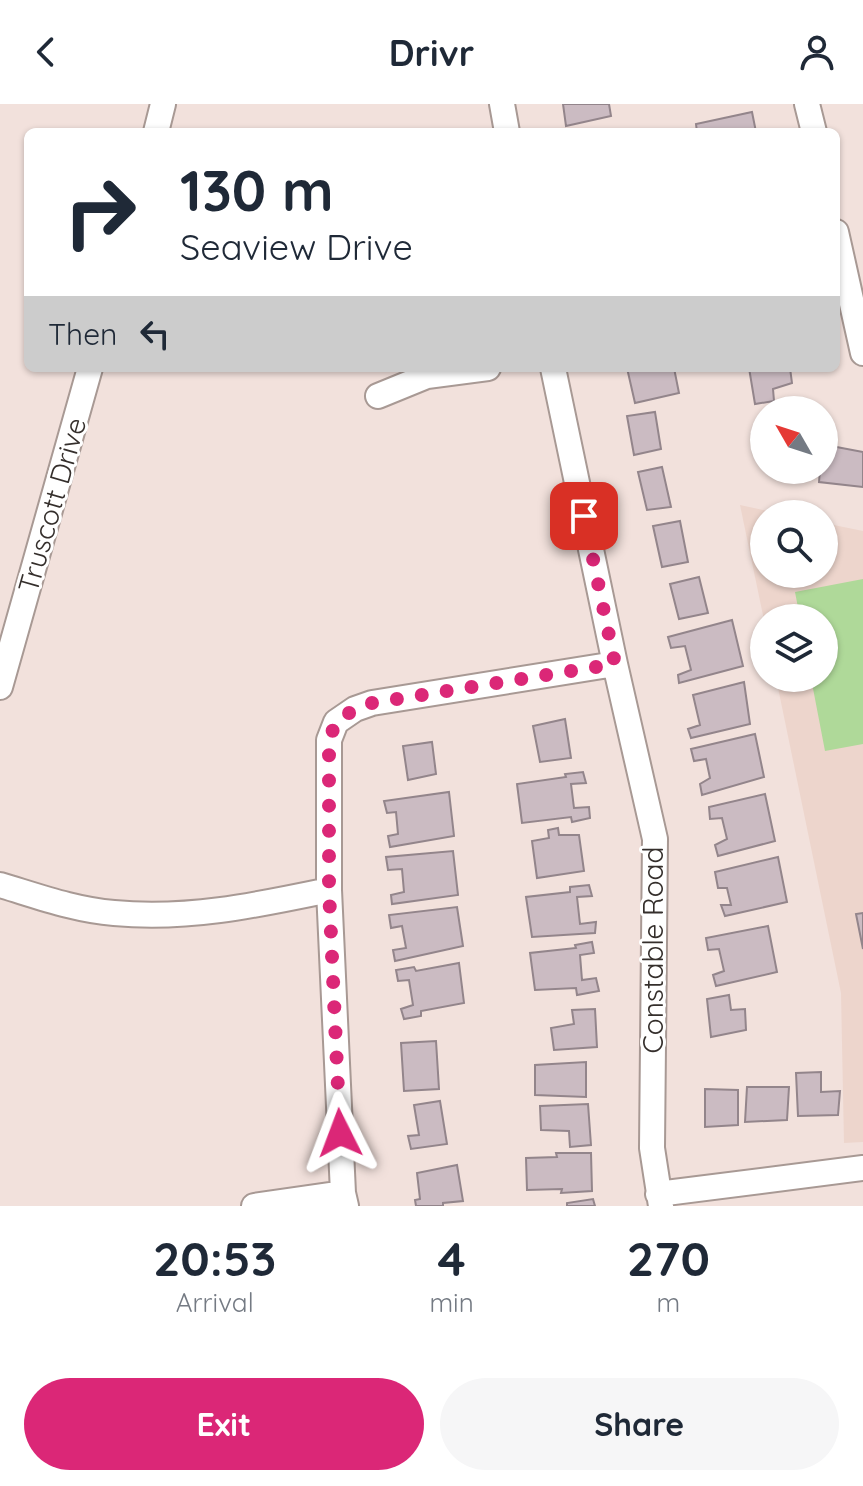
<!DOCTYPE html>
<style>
:root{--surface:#fff;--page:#f6f6f7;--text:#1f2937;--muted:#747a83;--accent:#db2777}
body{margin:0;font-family:Quicksand,sans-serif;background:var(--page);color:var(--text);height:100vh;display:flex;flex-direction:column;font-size:30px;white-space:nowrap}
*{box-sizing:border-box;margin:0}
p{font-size:26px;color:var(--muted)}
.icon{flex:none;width:44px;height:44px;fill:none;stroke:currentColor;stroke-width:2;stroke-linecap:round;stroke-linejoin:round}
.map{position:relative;height:1102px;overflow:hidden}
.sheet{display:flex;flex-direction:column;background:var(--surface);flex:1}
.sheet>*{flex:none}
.hud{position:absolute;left:24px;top:24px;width:816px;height:244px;border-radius:12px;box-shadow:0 2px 6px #0004;background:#fff;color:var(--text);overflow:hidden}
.needle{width:52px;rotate:309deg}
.buttons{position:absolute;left:750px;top:292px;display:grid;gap:16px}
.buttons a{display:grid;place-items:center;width:88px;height:88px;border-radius:50%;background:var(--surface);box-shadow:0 2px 6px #0004;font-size:40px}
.pin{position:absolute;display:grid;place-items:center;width:68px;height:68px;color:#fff;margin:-34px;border-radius:16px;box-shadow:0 4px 12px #0006}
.me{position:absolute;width:88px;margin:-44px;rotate:357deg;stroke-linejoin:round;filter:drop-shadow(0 0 6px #0008)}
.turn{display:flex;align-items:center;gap:28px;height:168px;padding:0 24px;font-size:36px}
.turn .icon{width:104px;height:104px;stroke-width:2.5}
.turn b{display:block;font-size:56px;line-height:68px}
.then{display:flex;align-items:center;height:76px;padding:0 24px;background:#0003;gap:16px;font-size:30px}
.eta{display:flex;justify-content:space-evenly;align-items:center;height:136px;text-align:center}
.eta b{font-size:48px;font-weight:700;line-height:56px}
.action{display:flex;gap:16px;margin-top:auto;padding:16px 24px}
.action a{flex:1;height:92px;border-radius:48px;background:var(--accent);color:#fff;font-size:32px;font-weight:700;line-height:92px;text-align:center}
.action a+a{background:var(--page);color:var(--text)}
header{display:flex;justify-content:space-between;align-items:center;height:104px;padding:0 24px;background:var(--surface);font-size:36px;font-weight:700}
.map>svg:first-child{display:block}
.built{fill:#edd5cc}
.green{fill:#afd999}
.building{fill:#cbbbc2;stroke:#93858b;stroke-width:2}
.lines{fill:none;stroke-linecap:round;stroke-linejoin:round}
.minor-casing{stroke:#a89994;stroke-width:28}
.minor{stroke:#fff;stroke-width:24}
.route{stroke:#db2777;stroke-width:14;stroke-dasharray:0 25.2}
.labels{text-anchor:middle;stroke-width:6;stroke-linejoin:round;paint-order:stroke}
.street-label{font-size:28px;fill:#352f2c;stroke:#fff}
</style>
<header><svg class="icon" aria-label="back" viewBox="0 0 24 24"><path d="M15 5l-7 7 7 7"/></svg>Drivr<svg class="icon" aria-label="person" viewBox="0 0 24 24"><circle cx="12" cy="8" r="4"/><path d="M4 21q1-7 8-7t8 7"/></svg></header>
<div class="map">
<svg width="863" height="1102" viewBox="0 0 863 1102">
<rect width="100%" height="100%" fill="#f2e1dc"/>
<!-- built -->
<path class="built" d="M740,401L782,410H764V470H824V419L863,427V1038L844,1039L841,889L776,574H824V514H764V516Z"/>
<!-- green -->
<path class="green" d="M863,475V640L825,647L811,574H824V514H800L795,488Z"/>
<!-- building -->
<path class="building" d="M563,0H609L611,12L566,22Z
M752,8L756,28H697L696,20Z
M627,264H674L679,289L635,299Z
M749,264H790L792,279L773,285L774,297L755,300Z
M655,308L661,345L634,351L627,312Z
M764,317V340L752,330Z
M826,341L863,348V383L819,378L820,366H824V360H826Z
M662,363L671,403L647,406L638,368Z
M680,417L688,458L662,463L653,422Z
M699,473L708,509L679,515L670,480Z
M732,516L743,562L679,579L678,571L691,566L685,542L671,544L668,533Z
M744,578L750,620L691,634L688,625L700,621L693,591Z
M565,615L571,654L540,658L533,622Z
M755,630L764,673L702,691L700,680L710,674L706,655L694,657L691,645Z
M432,638L436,670L408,676L403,642Z
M583,668L586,679L571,680L574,704L589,703L590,714L572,718L571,713L522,719L517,680L566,673L565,670Z
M449,688L454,732L390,743L388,732L398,730L396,708L387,709L384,697Z
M765,690L775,737L718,752L715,741L727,735L722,714L710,715L709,703Z
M558,724L559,731H579L584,767L537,774L532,737L549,734L548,726Z
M453,747L458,791L392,800L391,791L404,788L402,765L388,766L386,753Z
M778,753L787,798L725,812L721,801H731L727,784H718L715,768Z
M589,781L592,792L577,793L580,820L596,818L595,829L532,833L526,793L570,788V783Z
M457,803L463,842L395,857L393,846L406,844L402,822L391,824L389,811Z
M863,809V845L856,810Z
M768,822L777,868L716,882L713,871L724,867L719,845L708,846L706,834Z
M592,838L594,849L580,851L582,876L596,874L599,887L577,891L576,884L535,886L530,849L576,844L575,841Z
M459,859L464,899L421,907V912L404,915L401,905L413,901L409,876L398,877L396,866L414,863L416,867Z
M729,891L731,906L745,905L746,926L711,933L707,895Z
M595,905L597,943L554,946L551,924L574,920L572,906Z
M436,937L439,985L404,987L401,939Z
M586,958V993L535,991V961Z
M821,968V988L840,987L838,1011L798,1012L796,969Z
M747,983H789L787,1016L745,1018Z
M705,985L738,986V1021L705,1023Z
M440,997L447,1040L411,1045L408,1032L419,1031L414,1001Z
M588,1000L591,1041L570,1043L569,1027L541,1026L540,1002Z
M556,1049H591L592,1087L561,1089L562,1085L527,1086L526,1054L557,1053Z
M457,1061L463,1097L443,1099V1102H416L415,1096L420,1095L417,1069Z
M593,1095L595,1102H567V1099Z"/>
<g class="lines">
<!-- minor casing -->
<g class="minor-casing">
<path id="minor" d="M502,0L507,28
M807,0L814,28
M156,28L163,0
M836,128L863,249
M553,264L615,560L655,735L652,1044L661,1102
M378,292L427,272L488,264
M0,583L90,264
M0,781C37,792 75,806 114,809C188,816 257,801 329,786
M658,1090L863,1064
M254,1102L343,1089
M346,1102L343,1089L329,786V636L336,618L355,605L372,599L615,560"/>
</g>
<!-- minor -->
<use href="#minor" class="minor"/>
</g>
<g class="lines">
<!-- route -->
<path class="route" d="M340,1029L329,786V636L336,618L355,605L372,599L615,560L584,412"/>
</g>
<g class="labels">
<!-- street labels -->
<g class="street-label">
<text transform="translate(52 401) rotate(-74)" y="10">Truscott Drive</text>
<text transform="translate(653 846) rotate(-90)" y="10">Constable Road</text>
</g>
</g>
</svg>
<div class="buttons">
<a><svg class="needle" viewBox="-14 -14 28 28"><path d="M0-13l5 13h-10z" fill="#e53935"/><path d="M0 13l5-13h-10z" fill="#747a83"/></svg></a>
<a><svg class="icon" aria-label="search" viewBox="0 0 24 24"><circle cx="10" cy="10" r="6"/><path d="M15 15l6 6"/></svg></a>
<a><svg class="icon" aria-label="layers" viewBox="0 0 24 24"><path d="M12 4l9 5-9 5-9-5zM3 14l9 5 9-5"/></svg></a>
</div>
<div class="pin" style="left:584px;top:412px;background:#d93025"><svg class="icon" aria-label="arrive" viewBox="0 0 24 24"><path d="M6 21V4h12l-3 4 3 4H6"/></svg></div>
<svg class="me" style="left:340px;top:1029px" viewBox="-20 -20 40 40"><path d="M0-17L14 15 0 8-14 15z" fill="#db2777" stroke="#fff" stroke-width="4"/></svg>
<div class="hud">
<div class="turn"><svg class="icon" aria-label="right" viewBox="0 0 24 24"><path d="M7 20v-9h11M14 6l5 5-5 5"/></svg><div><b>130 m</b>Seaview Drive</div></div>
<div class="then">Then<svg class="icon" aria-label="left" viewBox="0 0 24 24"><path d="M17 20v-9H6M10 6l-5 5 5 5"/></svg></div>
</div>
</div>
<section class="sheet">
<div class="eta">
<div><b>20:53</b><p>Arrival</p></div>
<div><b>4</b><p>min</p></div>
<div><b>270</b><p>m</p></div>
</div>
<div class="action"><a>Exit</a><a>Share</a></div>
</section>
